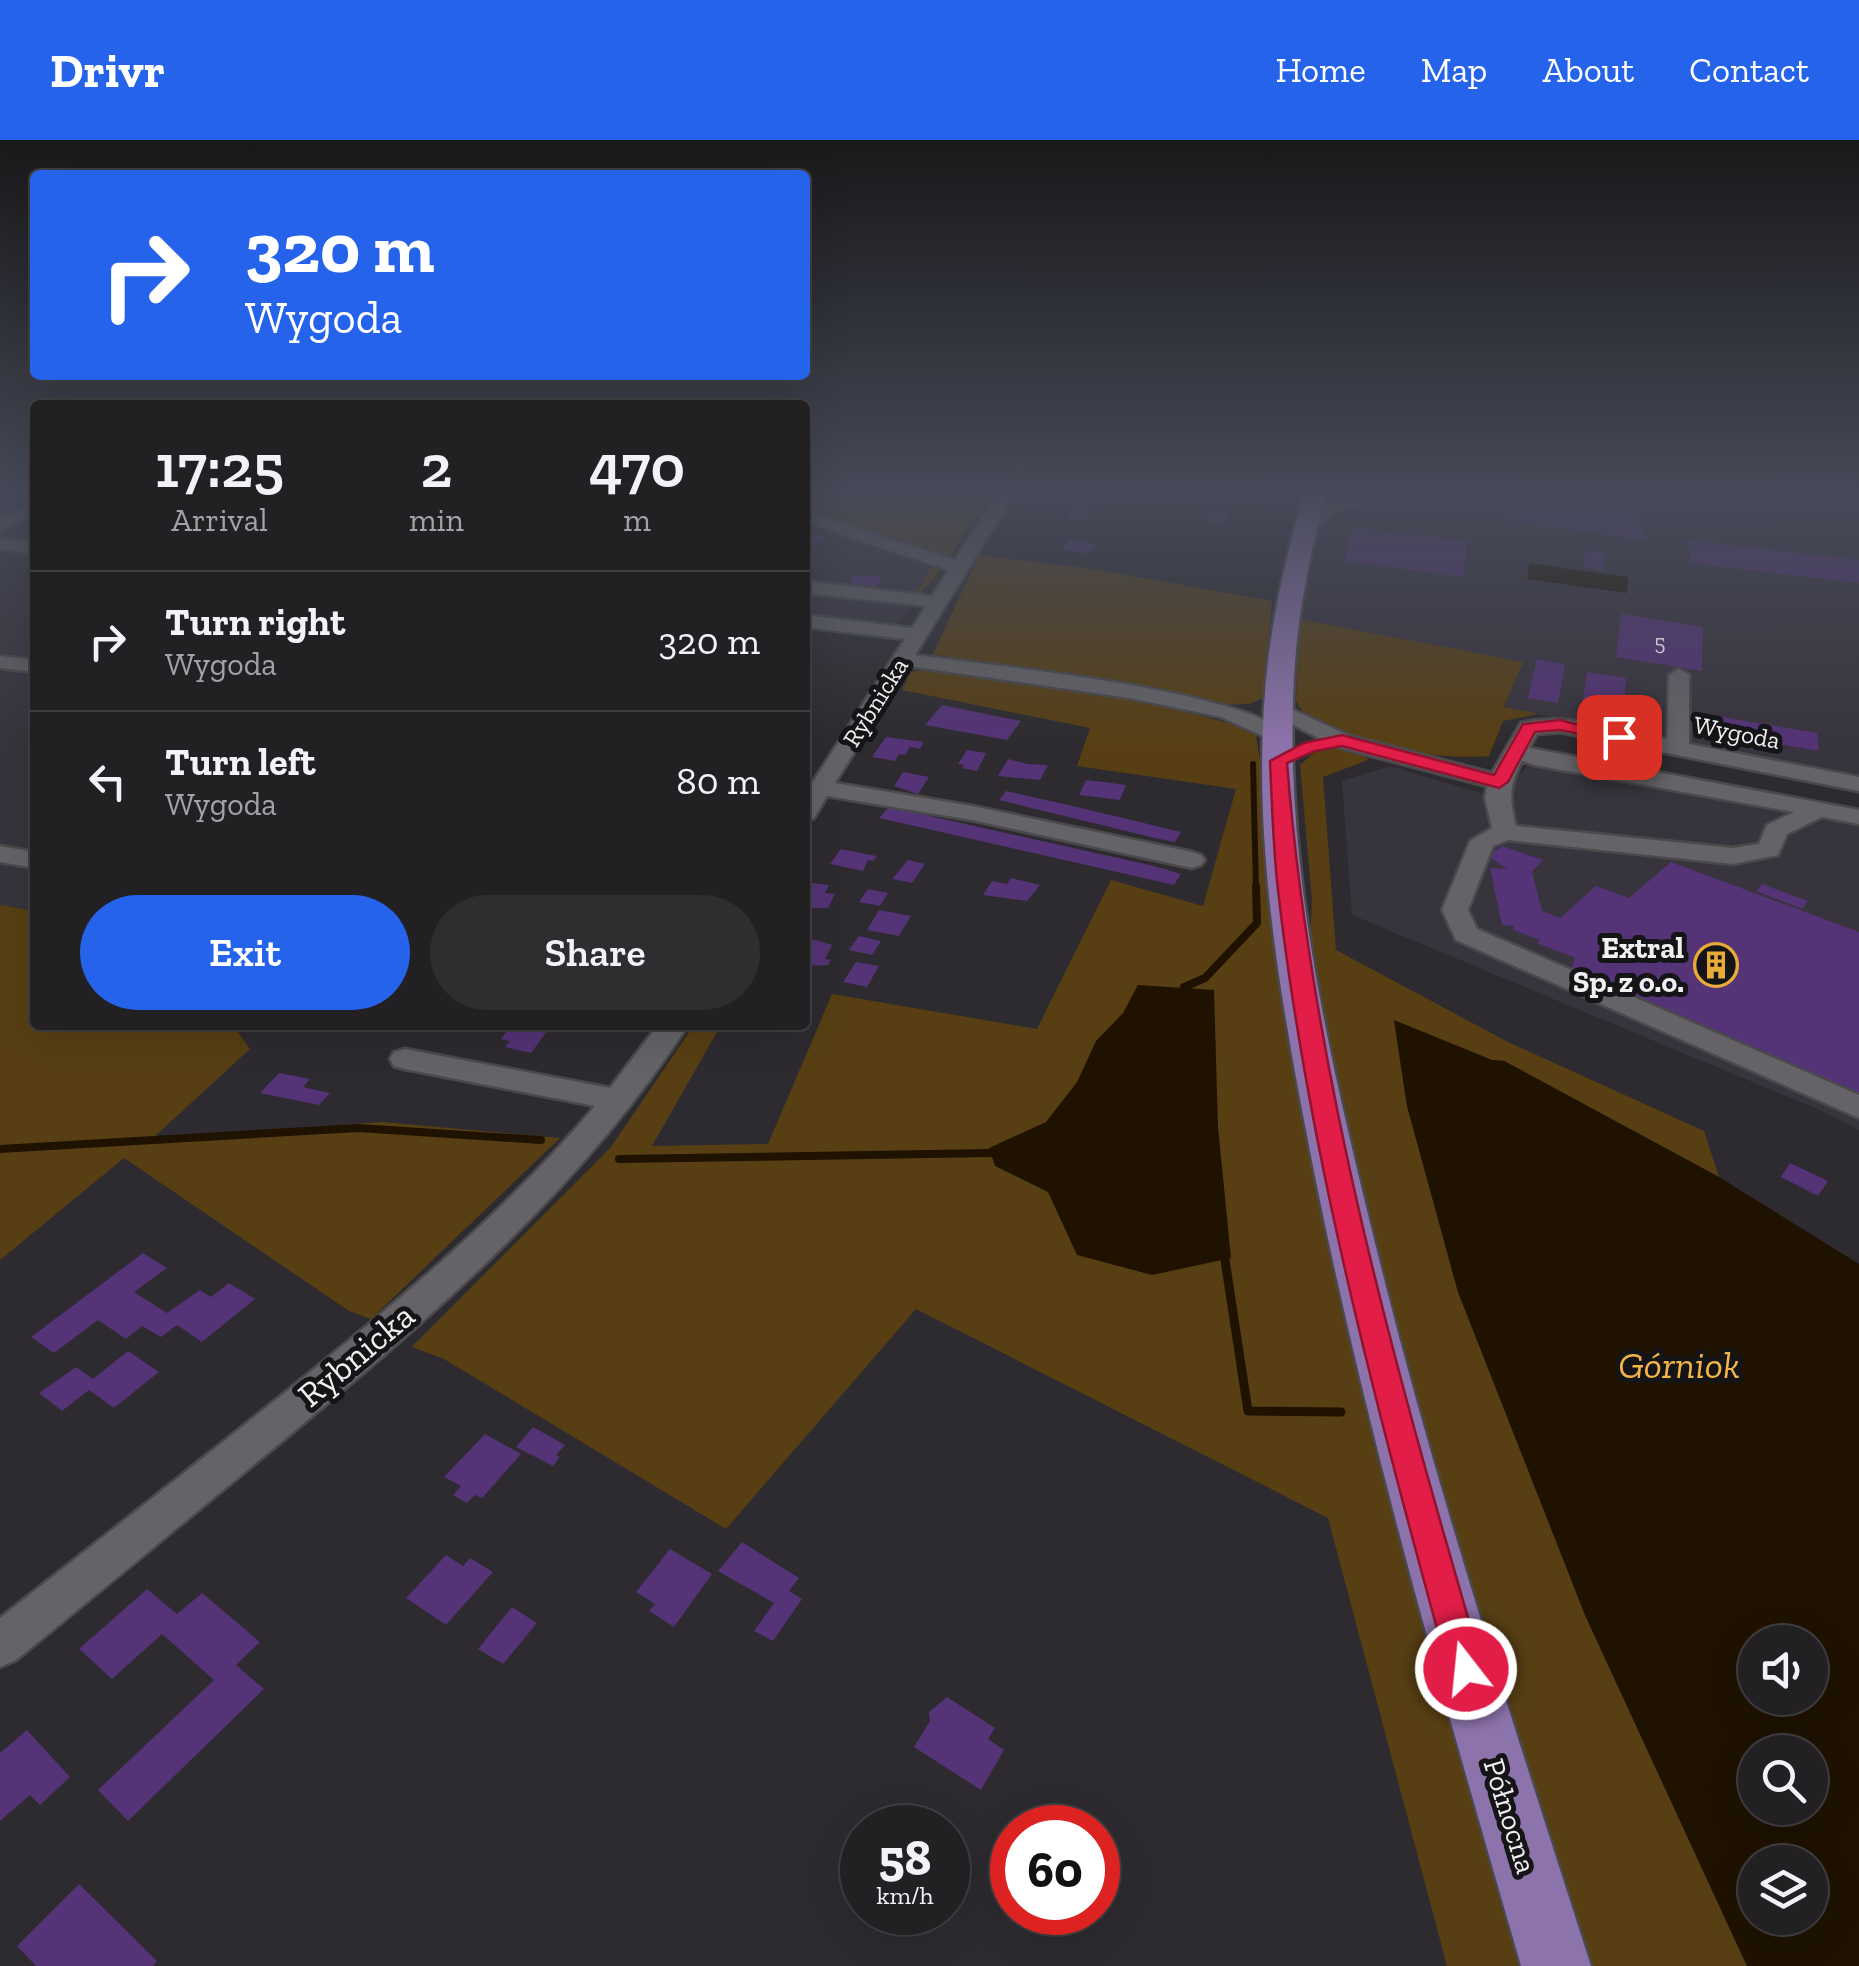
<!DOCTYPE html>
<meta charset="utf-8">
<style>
:root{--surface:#222023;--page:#2e2d30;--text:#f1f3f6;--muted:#a2a3a6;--line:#3f3e41;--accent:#2563eb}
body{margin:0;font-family:"Zilla Slab",serif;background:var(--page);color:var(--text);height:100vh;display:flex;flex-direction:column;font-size:38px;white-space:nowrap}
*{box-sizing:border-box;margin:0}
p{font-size:32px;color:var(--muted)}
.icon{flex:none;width:55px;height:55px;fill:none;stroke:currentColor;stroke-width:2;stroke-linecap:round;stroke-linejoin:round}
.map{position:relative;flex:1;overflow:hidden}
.drawer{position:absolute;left:30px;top:260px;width:780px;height:630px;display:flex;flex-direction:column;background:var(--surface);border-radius:10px;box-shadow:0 10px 40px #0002,0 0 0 2px var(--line)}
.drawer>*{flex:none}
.banner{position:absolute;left:30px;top:30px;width:780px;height:210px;border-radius:10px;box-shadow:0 10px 40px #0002,0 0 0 2px var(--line);background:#2563eb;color:#fff;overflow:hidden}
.buttons{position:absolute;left:1738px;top:1485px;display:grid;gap:20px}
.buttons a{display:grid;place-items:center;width:90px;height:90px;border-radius:50%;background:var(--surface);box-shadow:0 10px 40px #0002,0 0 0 2px var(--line);font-size:50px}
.speed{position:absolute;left:840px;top:1665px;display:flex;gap:20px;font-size:50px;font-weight:700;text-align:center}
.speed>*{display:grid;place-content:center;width:130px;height:130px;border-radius:50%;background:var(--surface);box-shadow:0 10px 40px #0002,0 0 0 2px var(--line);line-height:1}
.speed small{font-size:25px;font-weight:400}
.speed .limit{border:15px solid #d22;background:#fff;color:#111}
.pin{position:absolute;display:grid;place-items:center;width:85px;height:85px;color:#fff;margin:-42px;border-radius:20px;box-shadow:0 5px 15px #0006}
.me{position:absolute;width:110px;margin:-55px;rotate:344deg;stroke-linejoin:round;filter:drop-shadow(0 0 8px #0008)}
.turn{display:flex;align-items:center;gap:35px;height:210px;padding:0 50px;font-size:45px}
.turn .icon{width:130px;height:130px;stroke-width:2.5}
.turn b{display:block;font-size:70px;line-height:85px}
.eta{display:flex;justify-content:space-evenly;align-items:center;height:170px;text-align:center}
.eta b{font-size:60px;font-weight:600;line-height:70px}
.action{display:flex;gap:20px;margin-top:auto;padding:20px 50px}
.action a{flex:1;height:115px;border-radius:60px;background:var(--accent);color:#fff;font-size:40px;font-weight:600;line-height:115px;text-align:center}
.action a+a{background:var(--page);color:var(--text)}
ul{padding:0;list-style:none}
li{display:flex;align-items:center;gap:30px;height:140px;padding:0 50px;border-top:2px solid var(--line)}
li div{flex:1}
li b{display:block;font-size:38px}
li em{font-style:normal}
header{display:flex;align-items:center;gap:60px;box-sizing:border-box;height:140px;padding:0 50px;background:var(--accent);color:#fff}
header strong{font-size:48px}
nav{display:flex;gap:55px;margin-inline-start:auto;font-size:35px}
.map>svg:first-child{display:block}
.built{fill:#38343d}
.green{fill:#573f13}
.water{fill:#1f1200;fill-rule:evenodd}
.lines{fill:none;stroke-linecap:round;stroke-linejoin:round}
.stream-far2{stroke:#1f1200;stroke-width:6}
.stream-far1{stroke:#1f1200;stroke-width:8}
.stream{stroke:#1f1200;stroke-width:9}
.building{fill:#543376}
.minor-casing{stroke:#4a494c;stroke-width:5}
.major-casing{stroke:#4a494c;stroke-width:5}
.minor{fill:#656367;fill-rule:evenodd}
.major{fill:#8d73ab;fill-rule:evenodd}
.route{fill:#e11d48;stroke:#92132f;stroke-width:2.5}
.labels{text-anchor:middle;stroke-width:10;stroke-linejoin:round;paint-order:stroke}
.far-number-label{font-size:22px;fill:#c9c0d3}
.far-street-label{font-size:25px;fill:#f0eff2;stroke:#151416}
.poi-label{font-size:30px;font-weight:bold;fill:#f0eff2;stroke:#151416;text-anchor:end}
.street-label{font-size:30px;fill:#f0eff2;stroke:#151416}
.near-street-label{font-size:35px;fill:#f0eff2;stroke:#151416}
.near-water-label{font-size:38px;font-style:italic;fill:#f2b546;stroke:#151416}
</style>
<header>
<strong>Drivr</strong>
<nav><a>Home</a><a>Map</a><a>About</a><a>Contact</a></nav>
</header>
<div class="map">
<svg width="1859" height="1826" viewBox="0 0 1859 1826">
<rect width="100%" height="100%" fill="#2d2b2f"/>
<!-- built -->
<path class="built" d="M0,351H35V771L0,765Z
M1328,351H1839L1859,362V637L1504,568L1522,523L1299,479L1310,398Z
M805,381L932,427L897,487L805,477Z
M1539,613L1859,668V990L1815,968L1352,775L1342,641L1390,626L1497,658Z"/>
<!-- green -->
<path class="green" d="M805,351L988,360L934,439L913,460L931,427L805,381Z
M979,415L1093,429L1272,461L1263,558L1249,564L1218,565L933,514Z
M1299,479L1523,522L1504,567L1538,574L1503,581L1489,616C1428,621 1365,603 1308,581L1296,561Z
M928,529L1133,558L1255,590L1265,649L1284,853L1390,1363L1525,1826H1447L1328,1378L916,1169L726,1389L444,1219L412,1207L611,1007L694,885H721L652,1006L768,1004L832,854L1037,889L1111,740L1203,766L1236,649L1077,626L1090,588L902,550L911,532Z
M1340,608L1365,615L1368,620L1323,637L1336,810L1508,902L1704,991L1719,1037L1504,921L1492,920L1394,881L1407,966L1458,1152L1585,1475L1747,1826H1589L1414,1287L1332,956L1310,803L1312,761L1300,625L1315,612Z
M0,765L35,771V885H233L250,909L152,999L382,982L560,998L371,1179L349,1171L124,1018L0,1120Z"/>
<!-- water -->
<path class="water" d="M1529,423L1628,437L1627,453L1527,439Z
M1138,845L1214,850L1218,987L1231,1118L1152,1135L1077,1115L1048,1052L995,1026L989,1008L1046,982L1077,942L1096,901L1123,873Z
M1394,880L1492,920L1504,921L1719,1037L1859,1124V1826H1747L1585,1475L1458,1152L1407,966ZM1755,1502H1810V1558H1755ZM1755,1612H1810V1668H1755ZM1755,1722H1810V1778H1755Z"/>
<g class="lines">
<!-- stream-far2 -->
<path class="stream-far2" d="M1253,624L1256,748"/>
<!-- stream-far1 -->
<path class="stream-far1" d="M1184,847L1205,838L1257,783L1256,746
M0,1009L358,988L541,1000
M619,1019L991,1013"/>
<!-- stream -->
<path class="stream" d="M1225,1120L1248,1271L1341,1272"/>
</g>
<!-- building -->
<path class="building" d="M1437,351H1579L1640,358L1645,400L1507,381L1510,367L1435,357Z
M1030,355L1080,359L1078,363L1048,361L1044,366L1025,365Z
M1073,365L1088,366L1086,370L1093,371L1087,380L1065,378Z
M1213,370L1231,373L1224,384L1198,379L1209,377Z
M1353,388L1467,401L1463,437L1344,421Z
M805,393L826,395L805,418Z
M1080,400L1098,405L1087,413L1061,410L1069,401Z
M1687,400L1859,420V443L1690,423Z
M1585,410L1605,413L1603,430L1583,427Z
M860,435L883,437L875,447L852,444V436Z
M1621,474L1703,487L1702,531L1616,517Z
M1537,519L1565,524L1558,563L1528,558Z
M1587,532L1626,538L1623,579L1581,572Z
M942,565L1021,581L1007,600L925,585Z
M1711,575L1817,593L1819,611L1710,592Z
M886,597L924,602L920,609L910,607L905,615L899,614L895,621L872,617Z
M967,610L986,613L977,631L962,628L964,625L958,624Z
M1008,619L1028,624L1048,625L1040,640L998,636Z
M903,632L929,637L918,654L894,646Z
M1086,640L1104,642L1126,645L1120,660L1079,655Z
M1006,651L1077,667L1181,692L1175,702L1159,699L999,660Z
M889,667L1154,726L1181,734L1174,745L879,678Z
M1502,706L1543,720L1532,732L1542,771L1560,778L1596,746L1629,758L1671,722L1859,792V954L1570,831L1575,818L1537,803L1540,800L1513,790L1514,786L1502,785L1490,728L1507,729L1488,716Z
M841,709L871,715L877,716L873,721L868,720L863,731L830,724Z
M908,720L925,724L912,743L892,739Z
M1011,738L1040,745L1027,761L983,755L992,741L1007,744Z
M805,742L829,745L825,753L835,754L828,768H805Z
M1762,744L1808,761L1802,769L1756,751Z
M868,749L888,753L880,766L859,762Z
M879,770L911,776L899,796L867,790Z
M859,796L881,801L872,815L849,810Z
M805,797L832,805L825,819L831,820L828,825L805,826Z
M856,822L879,826L867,847L843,842Z
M499,885H519L547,891L531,913L505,907L510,901L501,899L509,889Z
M279,933L310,939L303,947L330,953L319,965L260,953Z
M1790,1023L1828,1041L1818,1056L1781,1037Z
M143,1113L167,1128L134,1152L167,1173L200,1150L211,1157L229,1143L255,1159L202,1202L177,1185L161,1197L142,1186L126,1199L98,1180L54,1213L31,1197Z
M128,1211L159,1232L114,1268L89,1250L62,1271L39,1253L76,1227L93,1239Z
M533,1287L565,1305L556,1315L560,1317L553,1326L516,1307Z
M485,1294L521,1314L482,1358L475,1355L467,1363L453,1355L461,1346L444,1337Z
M742,1402L799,1438L789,1451L802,1459L773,1501L754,1491L774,1463L718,1431Z
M670,1409L712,1434L674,1487L649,1471L655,1464L636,1452Z
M446,1415L463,1426L470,1418L493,1432L446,1485L406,1458Z
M147,1449L177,1474L202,1453L260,1502L236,1525L264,1549L128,1681L98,1650L214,1540L162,1494L112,1539L79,1509Z
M512,1467L537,1483L503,1524L478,1509Z
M947,1557L995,1588L988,1599L1004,1610L981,1650L914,1607L930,1581L929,1572Z
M27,1590L70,1637L40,1665L30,1655L0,1681V1613Z
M79,1744L157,1821L153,1826H36L17,1806Z"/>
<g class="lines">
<!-- minor casing -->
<g class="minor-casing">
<path id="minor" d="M1000,351H1016L915,515C986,525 1247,550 1289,596L1278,603L1221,577L1130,558L908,526L835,643L972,666L1192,712L1201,715L1205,720L1201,725L1192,728L972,680L827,656L814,678L805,680V654L905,499L805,487V475L912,488L926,466L805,453V441L932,456L949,430L805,382V371L955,420Z
M1847,351H1859V358Z
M1354,356L1362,361L1360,365L1334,370L1321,385L1305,389L1296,384L1322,362Z
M35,363V375L0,391V379Z
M0,399L35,403V413L0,409Z
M0,516L35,520V532L0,528Z
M1679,529L1689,535V604L1859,637V651L1560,592L1537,594L1529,608L1859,670V684L1822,677L1787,694L1778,715L1733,724L1508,700L1493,706L1468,770L1477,789L1859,955V978L1456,800L1442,770L1470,701L1492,688L1485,658L1487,646L1334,606L1268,572L1279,566L1287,567L1350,596L1492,633L1521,583C1568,572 1620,590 1667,599L1669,535ZM1522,621L1534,625L1794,672L1767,685L1759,704L1733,708L1516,686C1509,659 1509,646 1522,621Z
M0,706L35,712V728L0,722Z
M658,885H688C583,1047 434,1175 286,1298C196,1372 106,1447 16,1520L0,1527V1478C96,1403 192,1327 287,1251C396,1163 505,1073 595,966L405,929L394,926L390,919L394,912L405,909L610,948Z"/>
</g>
<!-- major casing -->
<g class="major-casing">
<path id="major" d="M1304,351H1326C1312,408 1299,465 1295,523C1281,718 1329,915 1375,1103C1435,1347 1514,1586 1591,1826H1521C1443,1556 1364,1287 1310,1011C1279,852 1249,684 1268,521C1275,463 1289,408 1304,351Z"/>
</g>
<!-- minor -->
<use href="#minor" class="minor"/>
<!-- major -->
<use href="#major" class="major"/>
</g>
<!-- sky -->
<linearGradient id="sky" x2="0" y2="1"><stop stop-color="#19181a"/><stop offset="0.58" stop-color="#464a58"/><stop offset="1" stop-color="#464a58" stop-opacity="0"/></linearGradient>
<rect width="1859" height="606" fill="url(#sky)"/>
<!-- route -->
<path class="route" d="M1560,580L1627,597L1619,602L1560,590L1535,592L1508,642L1499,648L1342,606L1315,611L1287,623C1312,937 1395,1228 1483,1529L1478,1541L1466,1546L1453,1541L1448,1529C1378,1273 1308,1014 1278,750C1273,707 1272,664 1270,621L1304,603L1342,595L1494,635L1523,584Z"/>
<!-- icons -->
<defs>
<g id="building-ring" transform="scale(2.25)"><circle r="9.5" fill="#151416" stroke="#e8ab37" stroke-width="1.5"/><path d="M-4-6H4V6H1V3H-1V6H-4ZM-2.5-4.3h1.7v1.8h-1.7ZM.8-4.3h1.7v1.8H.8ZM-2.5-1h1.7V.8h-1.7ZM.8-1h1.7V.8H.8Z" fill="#e8ab37"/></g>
</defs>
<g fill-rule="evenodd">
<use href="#building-ring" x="1716" y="825"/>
</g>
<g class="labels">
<!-- far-number labels -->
<g class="far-number-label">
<text x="1660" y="510">5</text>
</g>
<!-- far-street labels -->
<g class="far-street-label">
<text transform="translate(875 562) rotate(-58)" y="9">Rybnicka</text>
<text transform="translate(1737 592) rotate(11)" y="9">Wygoda</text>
</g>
<!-- poi labels -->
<g class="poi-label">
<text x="1684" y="818">Extral<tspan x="1684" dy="34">Sp. z o.o.</tspan></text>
</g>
<!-- street labels -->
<g class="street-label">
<text transform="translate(1510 1676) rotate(73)" y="10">Północna</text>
</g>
<!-- near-street labels -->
<g class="near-street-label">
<text transform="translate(356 1215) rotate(-40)" y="12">Rybnicka</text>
</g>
<!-- near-water labels -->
<g class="near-water-label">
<text x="1679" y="1238">Górniok</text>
</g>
</g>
</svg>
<div class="buttons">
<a><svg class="icon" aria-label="sound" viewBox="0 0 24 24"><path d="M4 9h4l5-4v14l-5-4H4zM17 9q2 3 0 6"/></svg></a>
<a><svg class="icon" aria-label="search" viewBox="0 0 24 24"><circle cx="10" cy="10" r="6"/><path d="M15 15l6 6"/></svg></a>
<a><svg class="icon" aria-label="layers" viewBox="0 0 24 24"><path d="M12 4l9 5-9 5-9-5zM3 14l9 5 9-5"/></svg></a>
</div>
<div class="speed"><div>58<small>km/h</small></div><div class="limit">60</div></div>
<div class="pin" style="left:1619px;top:597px;background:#d93025"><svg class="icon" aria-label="arrive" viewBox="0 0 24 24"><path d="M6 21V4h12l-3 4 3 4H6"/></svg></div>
<svg class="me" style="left:1466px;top:1529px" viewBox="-20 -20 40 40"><circle r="17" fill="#e11d48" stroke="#fff" stroke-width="3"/><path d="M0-11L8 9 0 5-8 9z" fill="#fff"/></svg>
<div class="banner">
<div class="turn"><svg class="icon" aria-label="right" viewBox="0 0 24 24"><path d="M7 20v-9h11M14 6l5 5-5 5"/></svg><div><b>320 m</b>Wygoda</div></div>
</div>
<section class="drawer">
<div class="eta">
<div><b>17:25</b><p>Arrival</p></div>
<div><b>2</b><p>min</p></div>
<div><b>470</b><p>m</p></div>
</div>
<ul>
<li><svg class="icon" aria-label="right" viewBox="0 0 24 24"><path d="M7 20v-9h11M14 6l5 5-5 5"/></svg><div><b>Turn right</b><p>Wygoda</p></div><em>320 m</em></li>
<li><svg class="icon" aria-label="left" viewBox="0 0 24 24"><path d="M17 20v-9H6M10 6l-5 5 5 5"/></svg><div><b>Turn left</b><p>Wygoda</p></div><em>80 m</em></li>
</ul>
<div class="action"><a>Exit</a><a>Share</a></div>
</section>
</div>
